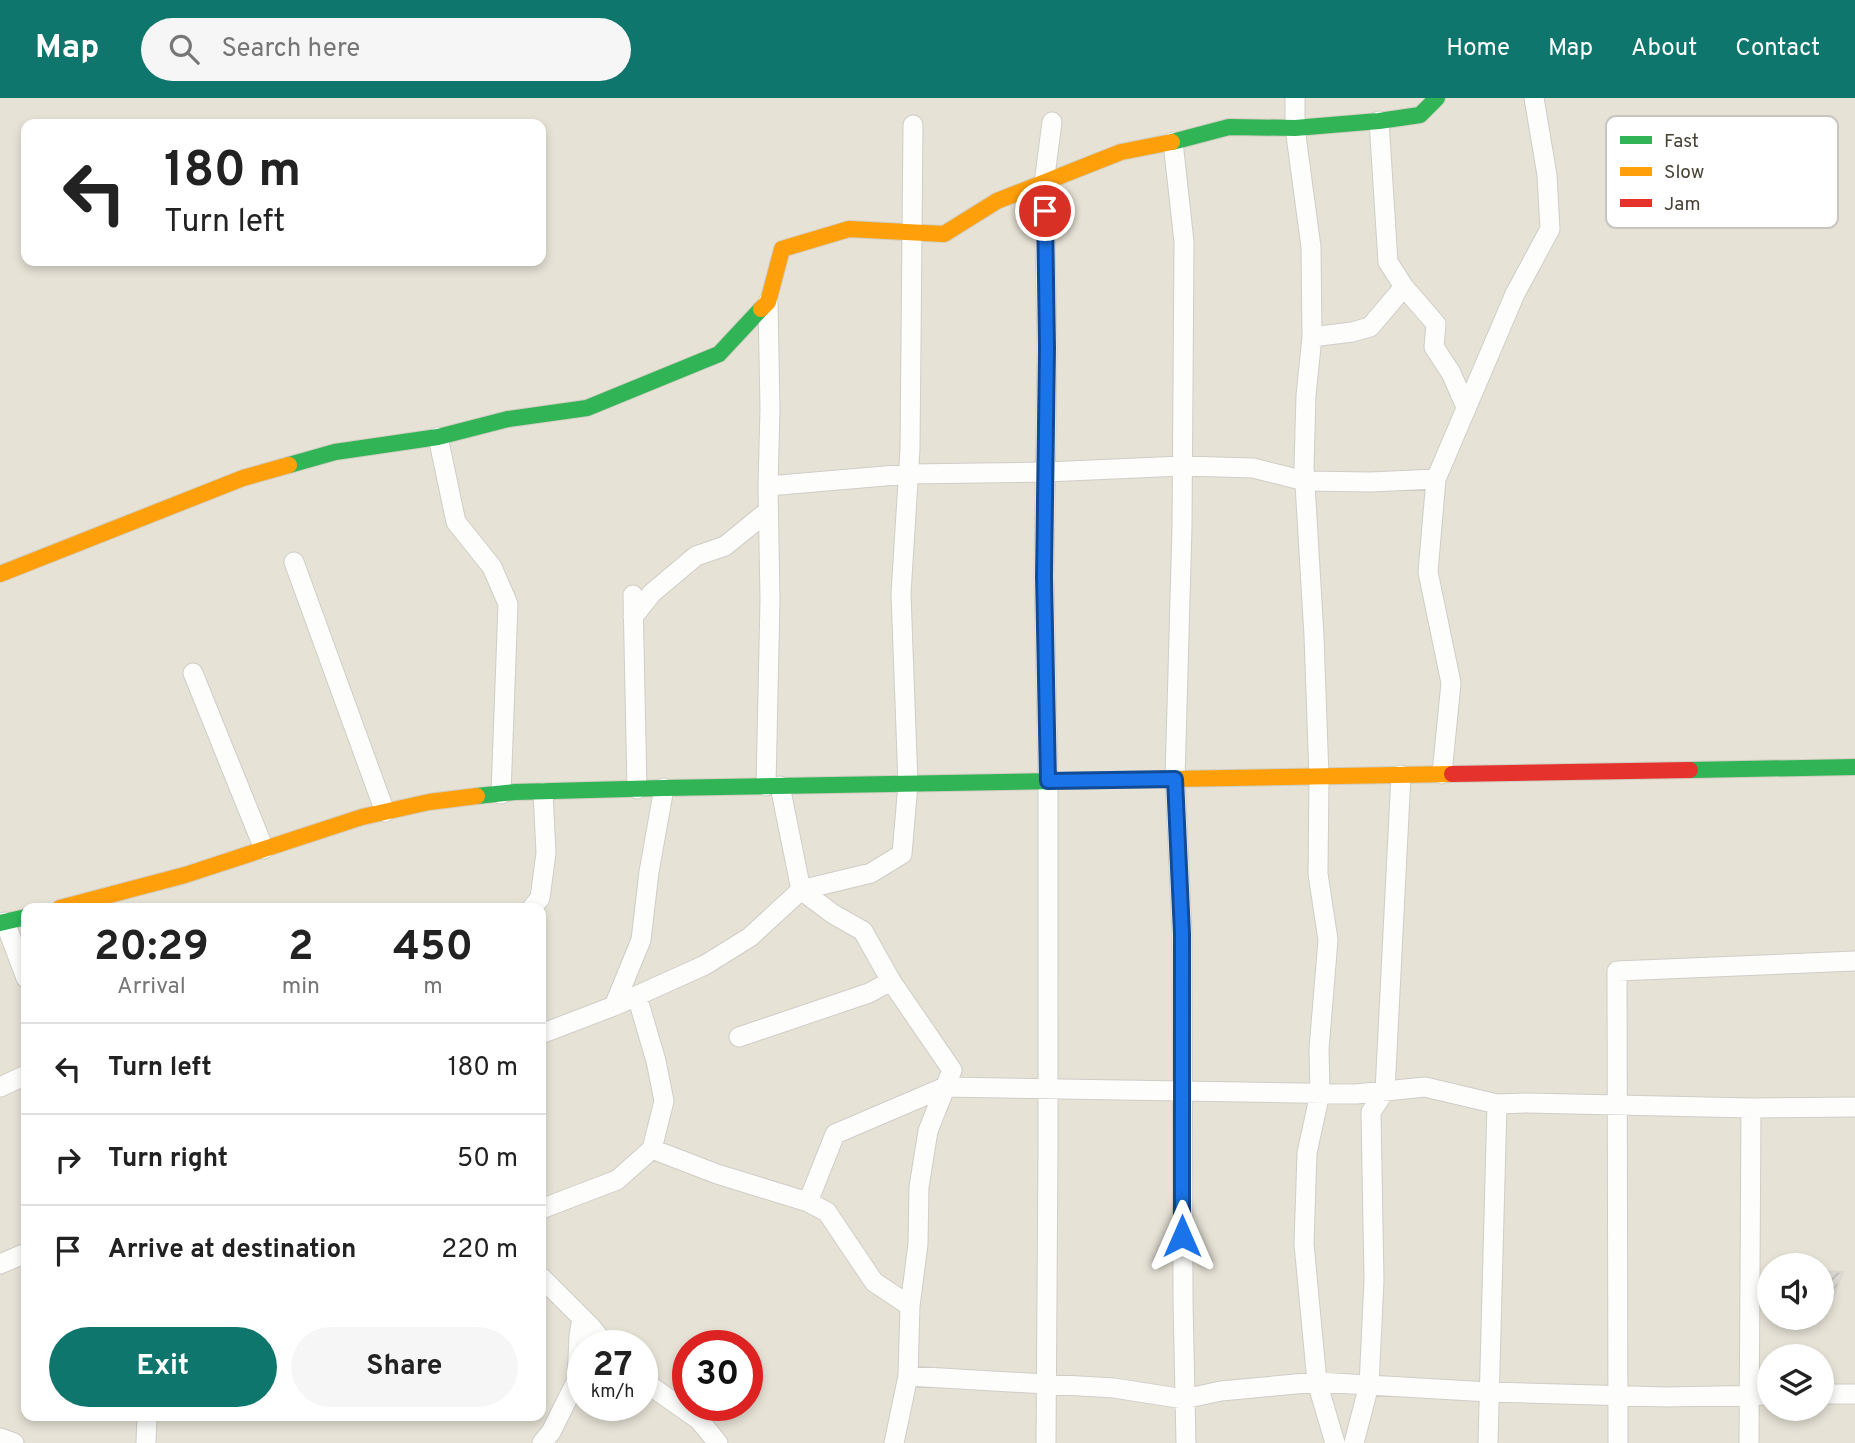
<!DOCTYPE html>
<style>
:root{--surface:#fff;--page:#f6f6f6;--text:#222;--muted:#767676;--line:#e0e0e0;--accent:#0f766e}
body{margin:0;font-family:Overpass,sans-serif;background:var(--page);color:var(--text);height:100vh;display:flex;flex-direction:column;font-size:26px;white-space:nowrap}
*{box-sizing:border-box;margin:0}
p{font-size:23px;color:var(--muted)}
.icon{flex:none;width:38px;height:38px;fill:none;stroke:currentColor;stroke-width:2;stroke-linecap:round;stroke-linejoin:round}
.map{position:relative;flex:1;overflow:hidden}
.side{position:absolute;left:21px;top:805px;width:525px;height:518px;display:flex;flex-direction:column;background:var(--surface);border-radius:14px;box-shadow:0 4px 10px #0003}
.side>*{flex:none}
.banner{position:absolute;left:21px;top:21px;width:525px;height:147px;border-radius:14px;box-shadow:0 4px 10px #0003;background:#fff;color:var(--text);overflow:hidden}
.tools{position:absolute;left:1757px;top:1155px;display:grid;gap:14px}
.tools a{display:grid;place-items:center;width:77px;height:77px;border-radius:50%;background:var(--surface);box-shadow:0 4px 10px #0003;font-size:35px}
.speed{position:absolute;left:567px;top:1232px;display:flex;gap:14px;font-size:35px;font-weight:700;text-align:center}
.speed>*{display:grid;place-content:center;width:91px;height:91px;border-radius:50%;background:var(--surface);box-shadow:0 4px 10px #0003;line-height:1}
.speed small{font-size:18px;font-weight:400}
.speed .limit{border:10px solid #d22;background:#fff;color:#111}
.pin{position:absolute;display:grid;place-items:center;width:60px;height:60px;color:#fff;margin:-30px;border:4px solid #fff;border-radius:50%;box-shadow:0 2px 7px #0007}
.me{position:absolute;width:77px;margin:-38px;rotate:0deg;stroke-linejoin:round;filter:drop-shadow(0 0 5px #0008)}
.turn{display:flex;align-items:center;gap:24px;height:147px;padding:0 28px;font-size:32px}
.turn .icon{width:91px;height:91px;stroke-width:2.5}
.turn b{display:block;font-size:49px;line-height:60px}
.eta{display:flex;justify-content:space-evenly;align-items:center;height:119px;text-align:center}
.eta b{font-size:42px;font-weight:700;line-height:49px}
.button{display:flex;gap:14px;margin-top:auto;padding:14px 28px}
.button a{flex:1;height:80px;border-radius:42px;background:var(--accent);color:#fff;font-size:28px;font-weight:700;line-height:80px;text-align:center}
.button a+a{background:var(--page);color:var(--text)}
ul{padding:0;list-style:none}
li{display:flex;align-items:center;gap:21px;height:91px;padding:0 28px;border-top:2px solid var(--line)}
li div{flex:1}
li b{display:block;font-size:26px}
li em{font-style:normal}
header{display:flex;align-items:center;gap:42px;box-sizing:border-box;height:98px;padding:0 35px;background:var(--accent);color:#fff}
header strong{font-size:33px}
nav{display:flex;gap:38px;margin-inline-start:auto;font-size:24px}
.search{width:490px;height:63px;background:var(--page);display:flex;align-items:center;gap:18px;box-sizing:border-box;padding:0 24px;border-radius:38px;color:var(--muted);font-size:26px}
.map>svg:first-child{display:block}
.residential{fill:#e6e2d6;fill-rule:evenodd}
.building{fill:url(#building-hatch);stroke:#dad7cf;stroke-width:2}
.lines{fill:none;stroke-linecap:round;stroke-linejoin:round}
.street-casing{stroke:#d0cdc7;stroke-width:21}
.fast-casing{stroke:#d1cdc0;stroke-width:18}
.slow-casing{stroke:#d1cdc0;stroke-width:18}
.jam-casing{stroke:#d1cdc0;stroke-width:18}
.street{stroke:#fdfdfc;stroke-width:19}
.fast{stroke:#30b455;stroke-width:16}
.slow{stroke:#ff9f0a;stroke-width:16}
.jam{stroke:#e5322d;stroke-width:16}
.route-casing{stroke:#114b97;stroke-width:18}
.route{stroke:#1a73e8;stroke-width:12}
.key{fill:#fff;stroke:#c8c6c2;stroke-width:2}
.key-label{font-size:19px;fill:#484234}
</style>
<header>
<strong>Map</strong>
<div class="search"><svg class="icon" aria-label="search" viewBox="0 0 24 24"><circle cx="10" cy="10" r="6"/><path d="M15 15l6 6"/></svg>Search here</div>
<nav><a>Home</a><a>Map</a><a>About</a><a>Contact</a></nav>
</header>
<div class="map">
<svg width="1855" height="1345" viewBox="0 0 1855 1345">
<defs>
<pattern id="building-hatch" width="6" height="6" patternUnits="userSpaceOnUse" patternTransform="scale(1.75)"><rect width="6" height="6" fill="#dbd9d2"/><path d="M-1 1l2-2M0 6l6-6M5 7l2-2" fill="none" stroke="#bdbbb5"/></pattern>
</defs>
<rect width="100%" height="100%" fill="#f2f0ea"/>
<!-- residential -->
<path class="residential" d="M0,0H1855V1345H0ZM26,26H541V163H26ZM26,810H541V1318H26ZM1769,1167H1822V1220H1769ZM583,1248H642V1307H583ZM688,1248H747V1307H688ZM1769,1258H1822V1311H1769Z"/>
<!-- building -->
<path class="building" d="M1822,1173L1843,1174L1834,1198H1822Z"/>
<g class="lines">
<!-- street casing -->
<g class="street-casing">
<path id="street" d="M1295,0V30L1311,149L1312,239L1306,297L1304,369L1314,538L1319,679L1318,776L1328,842L1319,951L1320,995L1307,1055L1304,1146L1317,1284L1335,1345
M1379,23L1388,164L1404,189L1436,226L1434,249L1451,275L1466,309
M1173,44L1184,144L1182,429L1175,681L1182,836L1183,1203L1186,1345
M1312,239L1352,234L1370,229L1404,189
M438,339L456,424L492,469L508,506L501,696
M768,388L908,376L1046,374L1182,368L1253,370L1305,383L1370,384L1436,381
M294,464L385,714
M633,497L637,691
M633,519L652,495L696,458L725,448L768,413
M193,575L264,751
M1442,676L1451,585L1428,474L1436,381L1515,196L1550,131L1547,77L1534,0
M766,688L770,502L768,388L770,311L768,204
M780,688L801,792L833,816L863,833L891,883L952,972L928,1033L919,1089L918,1146L910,1208L908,1278L894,1345
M532,810L540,800L546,755L543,694
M5,824L26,880
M614,908L705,867L750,839L801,792L871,775L902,756L908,686L901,496L910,351L913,27
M541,936L614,908L641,842L649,774L664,690
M739,939L869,895L891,883
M0,989L26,977
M652,1051L717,1076L808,1104L827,1114L874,1184L910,1208
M808,1104L835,1036L945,989L1356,996L1425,989L1497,1006L1527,1005L1751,1010L1855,1009
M541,1111L617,1082L652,1051L664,1003L656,963L637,898
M0,1166L26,1155
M541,1179L592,1230L606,1248
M908,1278L1114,1290L1184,1301L1221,1293L1317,1284L1489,1294L1667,1299L1769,1297
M642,1282L699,1322L718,1345
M1822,1296H1855
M0,1340L14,1345
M146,1345L147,1318
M542,1345L551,1334L577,1282L579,1238L582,1220
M1046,1345L1048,1049V683L1044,479L1047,250L1044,85L1052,24
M1354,1345L1369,1287L1374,1183L1371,1014L1385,993L1401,677
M1488,1345L1497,1006
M1618,1345L1617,873L1855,863
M1749,1345L1751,1010"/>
</g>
<!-- fast casing -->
<g class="fast-casing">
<path id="fast" d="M1172,44L1229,29L1295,30L1379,23L1420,17L1437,0
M289,367L335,354L438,339L508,321L587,310L719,256L761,211
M1690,672L1855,669
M477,698L515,694L664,690L1170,681
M0,825L26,819"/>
</g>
<!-- slow casing -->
<g class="slow-casing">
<path id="slow" d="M761,211L768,204L782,151L849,131L944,136L997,103L1121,54L1172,44
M0,476L243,380L289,367
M1170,681L1452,676
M60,810L185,777L362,719L429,704L477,698"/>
</g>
<!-- jam casing -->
<g class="jam-casing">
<path id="jam" d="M1452,676L1690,672"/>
</g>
<!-- street -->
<use href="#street" class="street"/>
<!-- fast -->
<use href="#fast" class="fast"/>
<!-- slow -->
<use href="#slow" class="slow"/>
<!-- jam -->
<use href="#jam" class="jam"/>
</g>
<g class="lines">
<!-- route casing -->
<g class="route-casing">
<path id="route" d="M1045,113L1047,250L1044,479L1048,683L1175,681L1182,836V1138"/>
</g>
<!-- route -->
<use href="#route" class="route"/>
</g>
<!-- legend -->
<rect x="1606" y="18" width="232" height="112" rx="10" class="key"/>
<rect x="1620" y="38" width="32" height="8" fill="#30b455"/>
<rect x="1620" y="69" width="32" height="9" fill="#ff9f0a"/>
<rect x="1620" y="101" width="32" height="8" fill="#e5322d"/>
<g class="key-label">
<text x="1664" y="49">Fast</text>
<text x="1664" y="80">Slow</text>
<text x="1664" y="112">Jam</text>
</g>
</svg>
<div class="tools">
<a><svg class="icon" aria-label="sound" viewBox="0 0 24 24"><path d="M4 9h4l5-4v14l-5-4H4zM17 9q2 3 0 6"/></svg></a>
<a><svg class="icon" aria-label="layers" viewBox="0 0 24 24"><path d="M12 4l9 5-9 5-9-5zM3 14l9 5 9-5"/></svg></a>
</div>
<div class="speed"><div>27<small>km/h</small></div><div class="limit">30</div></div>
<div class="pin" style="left:1045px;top:113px;background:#d93025"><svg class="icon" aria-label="arrive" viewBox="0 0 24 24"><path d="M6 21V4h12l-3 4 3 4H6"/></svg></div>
<svg class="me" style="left:1182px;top:1138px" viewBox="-20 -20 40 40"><path d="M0-17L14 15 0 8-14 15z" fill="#1a73e8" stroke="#fff" stroke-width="4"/></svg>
<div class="banner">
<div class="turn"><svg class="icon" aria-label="left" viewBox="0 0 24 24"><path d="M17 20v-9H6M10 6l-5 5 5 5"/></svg><div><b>180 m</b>Turn left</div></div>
</div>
<section class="side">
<div class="eta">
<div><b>20:29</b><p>Arrival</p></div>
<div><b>2</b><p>min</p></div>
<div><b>450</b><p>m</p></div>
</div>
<ul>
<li><svg class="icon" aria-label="left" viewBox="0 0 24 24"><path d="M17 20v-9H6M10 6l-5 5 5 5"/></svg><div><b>Turn left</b></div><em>180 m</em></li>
<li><svg class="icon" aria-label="right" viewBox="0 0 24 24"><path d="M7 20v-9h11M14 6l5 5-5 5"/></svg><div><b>Turn right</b></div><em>50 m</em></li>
<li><svg class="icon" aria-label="arrive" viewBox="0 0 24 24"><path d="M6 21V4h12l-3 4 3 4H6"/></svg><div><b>Arrive at destination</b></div><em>220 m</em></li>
</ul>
<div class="button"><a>Exit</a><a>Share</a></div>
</section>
</div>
